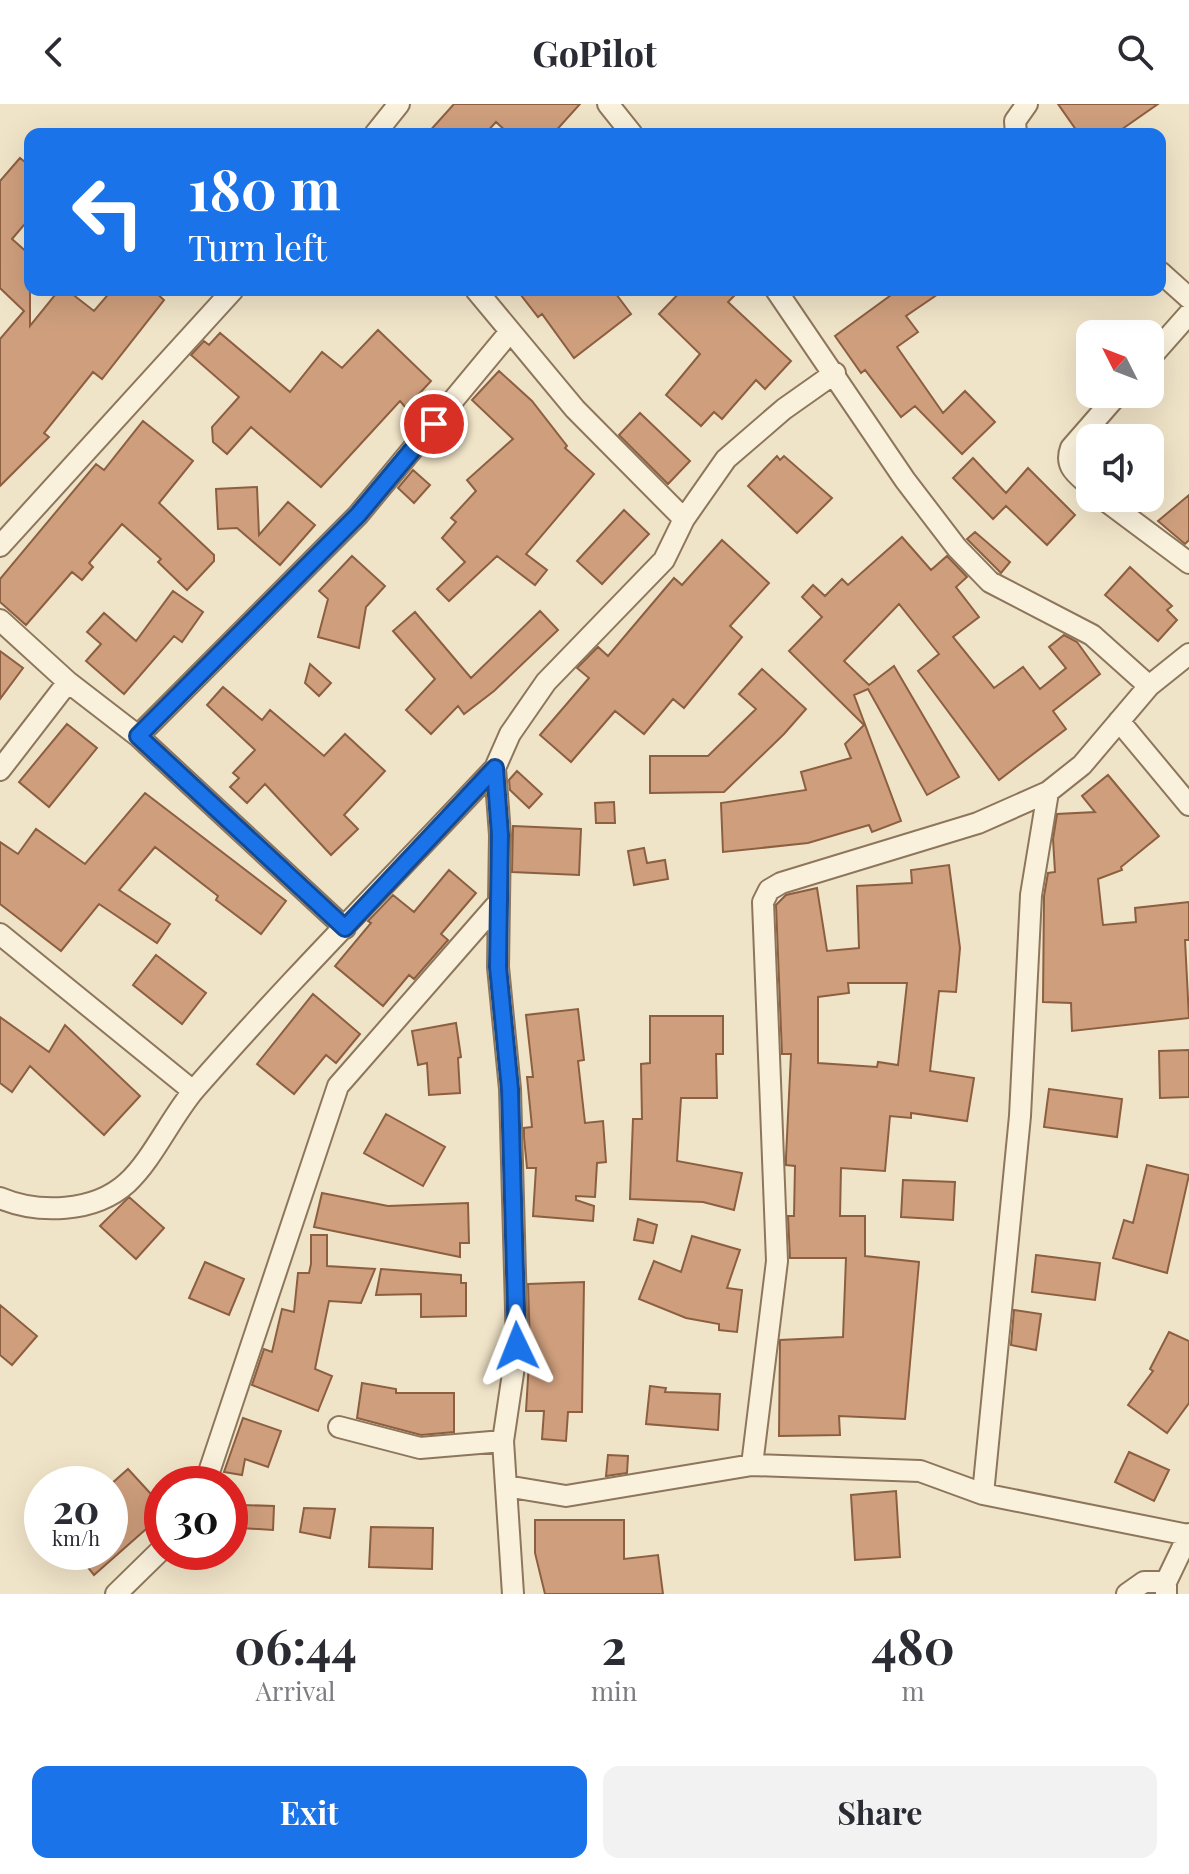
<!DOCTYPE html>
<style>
:root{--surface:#fff;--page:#f2f2f3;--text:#2b2b33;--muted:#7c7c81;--accent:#1a73e8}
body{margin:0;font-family:"Playfair Display",serif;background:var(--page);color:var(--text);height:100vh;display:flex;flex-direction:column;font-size:30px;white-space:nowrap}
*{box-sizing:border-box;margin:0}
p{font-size:26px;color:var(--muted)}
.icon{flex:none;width:44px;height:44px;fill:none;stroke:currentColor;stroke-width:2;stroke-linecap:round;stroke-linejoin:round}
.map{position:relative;height:1490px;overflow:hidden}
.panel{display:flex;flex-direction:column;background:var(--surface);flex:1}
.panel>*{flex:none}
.banner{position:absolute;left:24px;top:24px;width:1142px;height:168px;border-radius:16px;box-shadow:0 8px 32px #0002;background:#1a73e8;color:#fff;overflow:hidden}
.needle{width:52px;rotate:312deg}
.tools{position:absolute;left:1076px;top:216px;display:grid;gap:16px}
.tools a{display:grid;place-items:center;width:88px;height:88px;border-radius:16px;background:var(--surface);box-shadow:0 8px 32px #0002;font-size:40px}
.speed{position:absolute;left:24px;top:1362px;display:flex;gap:16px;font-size:40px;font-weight:700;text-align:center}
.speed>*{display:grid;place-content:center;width:104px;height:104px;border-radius:50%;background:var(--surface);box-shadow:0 8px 32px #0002;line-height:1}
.speed small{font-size:20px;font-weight:400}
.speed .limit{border:12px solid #d22;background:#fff;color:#111}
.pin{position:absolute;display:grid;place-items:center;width:68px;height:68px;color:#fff;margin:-34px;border:4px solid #fff;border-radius:50%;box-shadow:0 2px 8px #0007}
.me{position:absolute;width:88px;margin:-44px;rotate:358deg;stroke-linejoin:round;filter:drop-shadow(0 0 6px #0008)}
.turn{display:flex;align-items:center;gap:28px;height:168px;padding:0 32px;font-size:36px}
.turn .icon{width:104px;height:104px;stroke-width:2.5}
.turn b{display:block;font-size:56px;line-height:68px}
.eta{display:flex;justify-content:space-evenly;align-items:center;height:136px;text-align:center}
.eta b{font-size:48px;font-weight:700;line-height:56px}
.button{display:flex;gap:16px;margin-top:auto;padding:16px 32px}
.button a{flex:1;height:92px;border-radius:16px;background:var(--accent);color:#fff;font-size:32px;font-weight:700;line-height:92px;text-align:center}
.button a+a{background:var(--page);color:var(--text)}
header{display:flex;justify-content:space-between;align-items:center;height:104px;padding:0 32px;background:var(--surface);font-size:36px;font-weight:700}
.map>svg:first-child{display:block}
.building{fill:#cf9f7d;stroke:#8d5f41;stroke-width:2;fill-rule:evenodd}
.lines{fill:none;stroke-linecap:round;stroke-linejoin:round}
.minor-casing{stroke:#8d765c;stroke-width:24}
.minor{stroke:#faf1dc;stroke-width:20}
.route-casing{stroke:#114b97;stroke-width:20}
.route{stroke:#1a73e8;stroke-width:14}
</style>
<header><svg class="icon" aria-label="back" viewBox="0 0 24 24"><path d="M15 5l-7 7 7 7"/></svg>GoPilot<svg class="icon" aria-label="search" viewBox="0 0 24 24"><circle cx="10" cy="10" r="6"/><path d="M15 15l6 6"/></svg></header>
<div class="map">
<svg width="1189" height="1490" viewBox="0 0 1189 1490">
<rect width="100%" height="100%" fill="#f0e4c8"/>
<!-- building -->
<path class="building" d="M454,0H580L553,30H509L496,18L485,30H427Z
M1058,0H1158L1115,30H1079Z
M20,54L30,62V114L12,135L30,151V222L59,186H67L94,207L112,186H153L164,196L102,275L93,268L44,329L49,333L0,382V235L24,207L0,184V77Z
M517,186H613L631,210L574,254L542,210L538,213Z
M682,186H740L728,198L791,257L765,285L756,276L722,315L714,308L701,322L666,291L700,250L659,210Z
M898,186H944L906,212L918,228L897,243L943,309L965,287L995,318L962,350L915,302L901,313L865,266L861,269L835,232Z
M378,226L431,277L406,304L400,297L321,383L251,323L227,350L213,338L212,323L239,293L191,251L204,237L209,241L220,229L290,288L322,248L342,264Z
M499,267L532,297L567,342L565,344L594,370L526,450L547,466L535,481L497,452L449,497L437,485L465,458L442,434L456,418L451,414L476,387L467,376L513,335L472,296Z
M640,309L690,357L668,380L619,331Z
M143,317L193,357L159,399L214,451V457L187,486L158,458L161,455L122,420L89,459L93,463L82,476L72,468L26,521L0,498V475L96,360L104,366Z
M777,352L780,356L784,352L832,394L797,429L748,382Z
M973,354L1006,389L1028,364L1075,411L1047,441L1006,402L993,415L953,374Z
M413,366L430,381L414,399L398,384Z
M257,383L259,431L288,398L315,421L280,461L237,424L218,425L216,385Z
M1189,391V436L1185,440L1158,417Z
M624,406L649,430L602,480L577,457Z
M975,428L1010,458L1001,469L967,435Z
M902,433L931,466L947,452L967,473L956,483L979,513L953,533L994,584L1023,563L1040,585L1066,564L1049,543L1064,531L1077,538L1100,570L1053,607L1066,625L999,676L918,567L939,550L899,500L844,557L869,581L894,562L959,673L927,691L868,585L854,591L901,717L872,728L869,721L808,739L723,748L721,699L806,686L801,668L851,654L845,640L864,621L789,547L822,513L802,493L813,481L825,492L842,475L848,481Z
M722,436L769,479L730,522L742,533L684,604L673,595L644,630L615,607L571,658L540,631L589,574L577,564L598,543L608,552L674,474L682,481Z
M352,452L385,482L366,503L359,544L318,533L328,495L319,487Z
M1130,463L1172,502L1167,506L1177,516L1158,537L1105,491Z
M173,487L203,508L182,538L174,532L124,590L86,557L101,540L87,528L104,509L136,537Z
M540,507L558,526L494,587L464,610L458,602L431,630L406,606L435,575L393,527L415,508L471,574Z
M0,547L23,564L0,595Z
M310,560L331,579L319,592L305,579Z
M762,565L806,605L784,630L724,688L650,689V652H708L756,605L739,590Z
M223,583L262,616L270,606L324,652L345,630L385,667L344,711L358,725L331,751L265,680L247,699L230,683L239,674L233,669L255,646L207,601Z
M67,620L97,644L49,703L19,678Z
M517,667L542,690L529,704L510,686L509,676Z
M1108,671L1159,732L1121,763L1122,766L1098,775L1103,821L1136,818L1135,804L1189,798V836H1185L1189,914L1072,927L1071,899L1043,898L1044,792L1048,769L1055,768L1053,735L1057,710L1095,708L1082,692Z
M145,689L286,797L261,830L216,796L218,792L155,743L119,786L170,820L157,839L99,800L61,847L0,800V738L18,750L36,725L85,760Z
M614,698L615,719H596L595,699Z
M513,722L581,725L579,771L512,768Z
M644,744L647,759L665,756L668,775L634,781L628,747Z
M949,761L960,844L956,888L939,887L930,967L974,974L967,1017L911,1009V1014L890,1012L885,1067L841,1064L840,1112H865V1152L919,1158L905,1315L839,1312L840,1331L779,1332L780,1236L843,1233L846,1154H790L788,1112H794L795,1062L786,1061V1053L791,950H782L776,801L786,791L817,784L827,847L859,844L857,782L912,779L911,766ZM848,879H907L898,961L878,958L877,963L818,959V893L849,889Z
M449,766L476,789L441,830L448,836L414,875L409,871L383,902L335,862L371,819L368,817L393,791L414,808Z
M156,851L206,889L182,920L133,881Z
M313,890L360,930L336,959L326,951L294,990L257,960Z
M578,905L584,956L578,957L585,1019L603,1017L606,1058L597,1059L595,1093L576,1092V1096L594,1102L593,1117L533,1112L536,1064H527L524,1033V1024L532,1023L527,973H533L526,911Z
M650,912H723V950H716L717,994H681L677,1057L742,1069L734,1106L703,1098L630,1095L633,1015H642L641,960L650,959Z
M0,913L49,948L65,921L140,992L104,1031L30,962L12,988L0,979Z
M456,919L461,953L458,954L460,989L429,991L427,959L418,961L412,927Z
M1189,946V993L1160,994L1159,947Z
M1049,985L1122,995L1117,1033L1044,1023Z
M386,1010L445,1043L423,1082L364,1049Z
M1147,1061L1189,1071L1167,1169L1113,1154L1124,1116L1133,1119Z
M903,1076L955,1078L953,1116L901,1113Z
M322,1089L388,1102L468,1099L469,1139H460V1153L314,1123Z
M129,1093L164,1124L136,1155L100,1122Z
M638,1115L657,1121L653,1139L634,1136Z
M311,1131H327V1162L375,1165L361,1199L329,1197L315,1265L332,1272L318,1307L252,1281L264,1245L272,1248L282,1205L294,1208L298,1169H309L311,1160Z
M692,1132L740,1146L727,1184L742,1186L737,1228L719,1226V1220L686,1214L639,1195L654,1157L681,1168Z
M1036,1151L1100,1159L1095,1196L1032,1188Z
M205,1158L244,1175L229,1211L189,1194Z
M381,1165L461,1171V1179H466V1212L421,1213V1190L376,1191Z
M584,1178L582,1308H568L566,1337L542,1335L544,1307H526L530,1242L528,1180Z
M0,1201L37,1232L12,1261L0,1251Z
M1014,1206L1041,1210L1036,1246L1011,1241Z
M1169,1228L1189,1237V1299L1167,1329L1128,1301L1153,1267L1150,1265Z
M362,1279L396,1285V1289H454V1328L421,1331L357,1314Z
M650,1282L666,1284L665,1288L720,1290L718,1326L646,1320Z
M243,1314L281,1327L268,1363L245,1355L242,1371L224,1368Z
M1129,1348L1169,1366L1154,1397L1115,1378Z
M608,1351L628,1352L627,1369L606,1372Z
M128,1365L162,1402V1411L94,1471L76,1448H110V1381Z
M896,1387L900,1453L855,1456L851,1391Z
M242,1401L274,1402L273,1426L241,1424Z
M304,1404L335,1405L330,1434L300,1428Z
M535,1416H624V1455L658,1451L663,1490H545L535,1449Z
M371,1423L433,1424L432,1465L369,1463Z"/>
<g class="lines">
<!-- minor casing -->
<g class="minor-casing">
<path id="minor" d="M608,0L632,30
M375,30L399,0
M1016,30L1015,17L1027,0
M1160,168L1189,194
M476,186L575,305L684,415
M776,186L905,376L957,444L990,478L1092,531L1149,582
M1150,254L1189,210
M1090,382C1077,370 1064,363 1071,344L1118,290
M1102,394L1189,459
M0,442L233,186
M0,516L68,578L138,632L345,824
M1119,617L1189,701
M138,632L358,411L509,229
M495,664L500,731L498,863L510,985L517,1242L503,1337L513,1490
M0,666L68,578
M0,830L193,987
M0,1094C38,1110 94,1109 127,1079C153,1055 171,1013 195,985C291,875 395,771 495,664L510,630L546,578L664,456L684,415L726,355L784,305L835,269
M339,1323L420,1344L503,1337
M752,1361L777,1157L763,798L769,786L781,779L978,719L1048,688L1082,661L1149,582L1189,550
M205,1380L338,982L499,798
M506,1382L566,1392L752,1361L920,1367L983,1390L1188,1431
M983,1390L1020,1012L1031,791L1048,688
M116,1490L162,1445
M1127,1490L1144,1478H1166
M1166,1490V1478L1189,1430"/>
</g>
<!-- minor -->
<use href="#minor" class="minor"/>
</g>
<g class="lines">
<!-- route casing -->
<g class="route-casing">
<path id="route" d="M434,320L358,411L138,632L345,824L495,664L500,731L498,863L510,985L517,1242"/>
</g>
<!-- route -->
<use href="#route" class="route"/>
</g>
</svg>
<div class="tools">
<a><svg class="needle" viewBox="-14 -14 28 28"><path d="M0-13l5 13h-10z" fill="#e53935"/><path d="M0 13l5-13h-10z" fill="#7c7c81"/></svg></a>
<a><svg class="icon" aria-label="sound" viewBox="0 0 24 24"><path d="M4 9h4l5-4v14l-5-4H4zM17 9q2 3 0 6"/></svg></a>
</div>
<div class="speed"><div>20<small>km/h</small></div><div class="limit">30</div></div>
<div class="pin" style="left:434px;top:320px;background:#d93025"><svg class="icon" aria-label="arrive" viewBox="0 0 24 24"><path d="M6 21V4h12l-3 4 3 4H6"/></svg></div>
<svg class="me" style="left:517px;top:1242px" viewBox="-20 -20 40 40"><path d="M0-17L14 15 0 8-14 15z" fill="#1a73e8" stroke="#fff" stroke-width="4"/></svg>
<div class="banner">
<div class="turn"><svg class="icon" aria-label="left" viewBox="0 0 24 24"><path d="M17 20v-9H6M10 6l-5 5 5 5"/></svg><div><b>180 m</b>Turn left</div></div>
</div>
</div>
<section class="panel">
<div class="eta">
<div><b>06:44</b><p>Arrival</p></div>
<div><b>2</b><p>min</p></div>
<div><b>480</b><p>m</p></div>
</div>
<div class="button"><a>Exit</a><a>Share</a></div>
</section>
